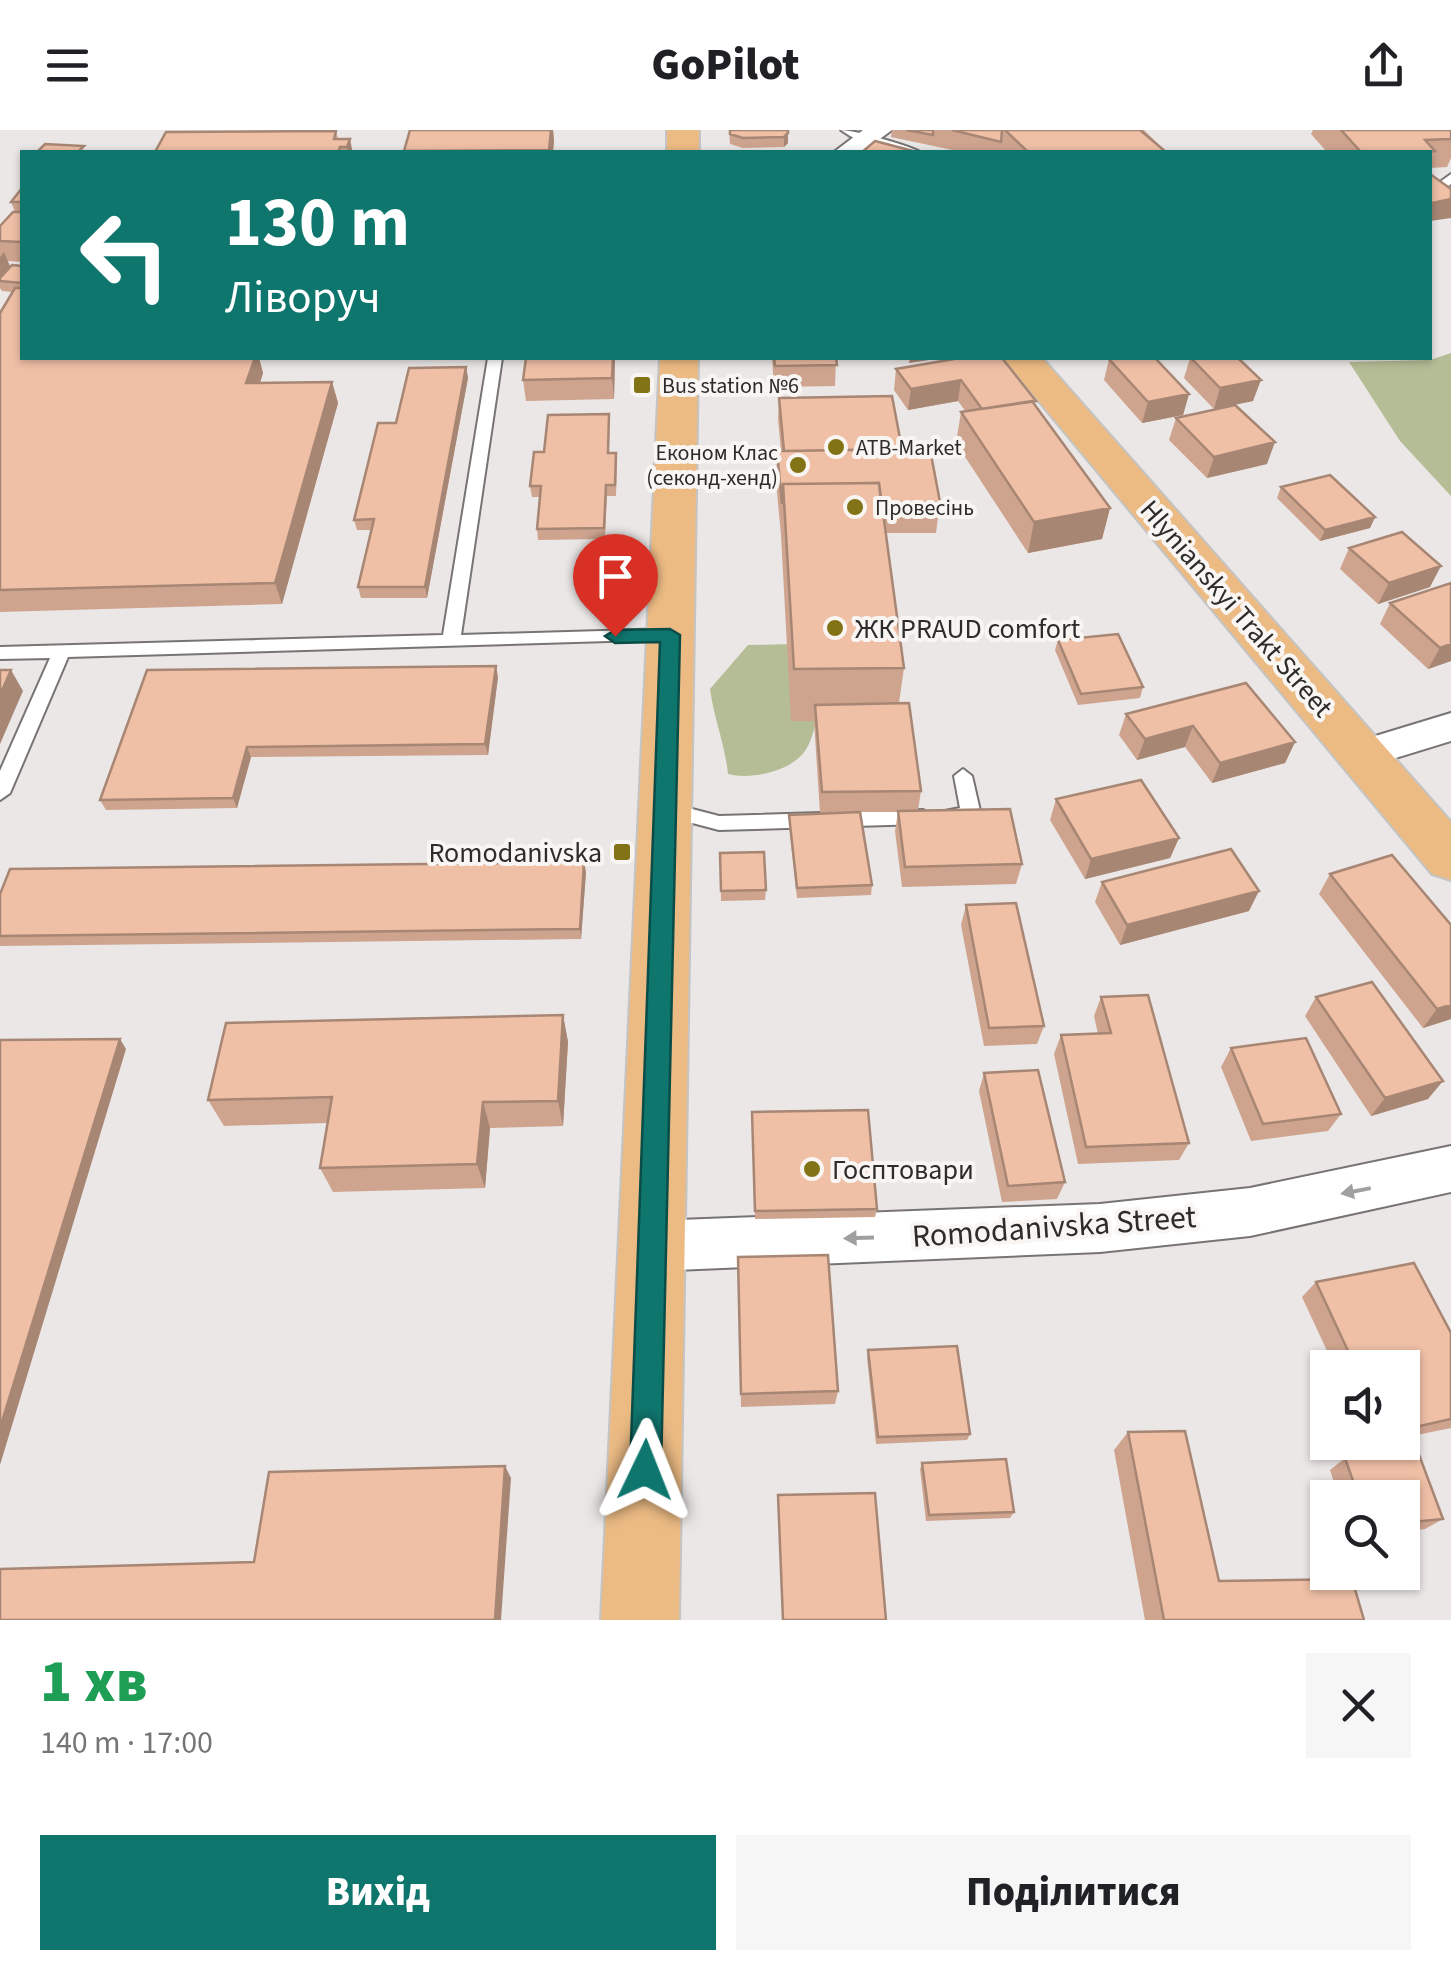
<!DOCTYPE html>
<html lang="uk">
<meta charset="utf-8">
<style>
:root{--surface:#fff;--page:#f6f6f6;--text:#202124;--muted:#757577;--accent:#0f766e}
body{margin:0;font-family:"Source Sans 3",sans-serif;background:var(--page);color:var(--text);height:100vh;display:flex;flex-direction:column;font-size:38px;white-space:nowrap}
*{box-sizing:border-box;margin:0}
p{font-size:32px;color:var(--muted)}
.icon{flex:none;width:55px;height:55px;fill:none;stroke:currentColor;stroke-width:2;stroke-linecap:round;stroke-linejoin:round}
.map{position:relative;height:1490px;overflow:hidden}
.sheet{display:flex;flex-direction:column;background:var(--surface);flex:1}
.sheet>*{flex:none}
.hud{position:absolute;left:20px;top:20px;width:1412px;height:210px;border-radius:0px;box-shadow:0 2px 8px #0004;background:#0f766e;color:#fff;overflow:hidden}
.fabs{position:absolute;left:1310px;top:1220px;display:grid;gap:20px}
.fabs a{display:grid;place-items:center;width:110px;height:110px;border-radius:0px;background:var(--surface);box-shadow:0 2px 8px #0004;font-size:50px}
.pin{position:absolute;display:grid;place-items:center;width:85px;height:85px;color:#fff;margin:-102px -42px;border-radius:50% 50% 50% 0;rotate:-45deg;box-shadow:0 0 10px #0007}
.pin .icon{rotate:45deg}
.me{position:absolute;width:110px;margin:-55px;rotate:2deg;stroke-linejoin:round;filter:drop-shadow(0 0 8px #0008)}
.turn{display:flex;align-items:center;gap:35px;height:210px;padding:0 40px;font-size:45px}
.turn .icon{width:130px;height:130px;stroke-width:2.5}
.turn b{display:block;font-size:70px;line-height:85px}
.round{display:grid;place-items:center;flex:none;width:105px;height:105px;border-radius:0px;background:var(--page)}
.summary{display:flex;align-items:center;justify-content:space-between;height:170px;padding:0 40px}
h1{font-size:60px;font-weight:800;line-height:75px;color:#1e9e55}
.action{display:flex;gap:20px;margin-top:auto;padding:20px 40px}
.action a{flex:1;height:115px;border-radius:0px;background:var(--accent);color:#fff;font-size:40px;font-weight:800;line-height:115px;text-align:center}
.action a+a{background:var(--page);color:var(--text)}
header{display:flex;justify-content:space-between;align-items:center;height:130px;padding:0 40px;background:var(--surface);font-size:45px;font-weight:800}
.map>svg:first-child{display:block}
.green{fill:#b4bd96}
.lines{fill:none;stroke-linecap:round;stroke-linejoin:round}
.service-casing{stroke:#777473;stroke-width:4}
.minor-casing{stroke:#777473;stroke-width:4}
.primary-casing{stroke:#c4c4c4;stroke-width:4}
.service{fill:#fff;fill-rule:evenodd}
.minor{fill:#fff;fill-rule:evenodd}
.primary{fill:#ecbb84;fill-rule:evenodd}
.wall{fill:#cea48f}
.shaded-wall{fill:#a78674}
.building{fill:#efbfa6;stroke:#a78674;stroke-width:2.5}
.oneway{fill:#a0a0a0}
.route{fill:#0f766e;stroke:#0a4d48;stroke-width:2.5}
.poi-dot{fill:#827416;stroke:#f8f5f3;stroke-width:4}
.labels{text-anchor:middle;stroke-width:8;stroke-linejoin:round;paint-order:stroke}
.far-poi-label{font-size:22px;fill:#2d2c2b;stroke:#f8f5f3;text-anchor:start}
.street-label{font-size:28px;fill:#2d2c2b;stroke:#f8f5f3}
.poi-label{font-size:28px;fill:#2d2c2b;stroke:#f8f5f3;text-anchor:start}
.near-street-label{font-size:32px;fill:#2d2c2b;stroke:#f8f5f3}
</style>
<header><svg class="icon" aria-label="menu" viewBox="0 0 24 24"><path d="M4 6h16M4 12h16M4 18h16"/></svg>GoPilot<svg class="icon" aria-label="share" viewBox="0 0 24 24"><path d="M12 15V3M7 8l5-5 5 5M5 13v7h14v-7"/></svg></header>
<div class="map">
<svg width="1451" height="1490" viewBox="0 0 1451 1490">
<rect width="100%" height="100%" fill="#ebe7e6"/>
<!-- green -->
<path class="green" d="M1451,223V366L1400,311L1349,232L1430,230Z
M831,500C826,526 820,602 805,621C790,642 750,650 728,644C725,614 714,589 710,559L748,515L799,514Z"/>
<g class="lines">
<!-- service casing -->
<g class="service-casing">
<path id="service" d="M841,0C855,0 907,15 920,22C894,24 862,16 841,0Z
M1451,44V54L1446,58L1451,64V76L1433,57Z
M488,228H502L461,505L670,499L676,501L679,505L676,509L68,527L10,663L0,670V641L50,528L0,529V517L443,505Z
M963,639L972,646L981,685L971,692L952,693L942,686L945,681L960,678L954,646Z
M669,673L719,686L923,680L933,687L923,694L719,700L662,685L659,680L662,675Z"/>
</g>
<!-- minor casing -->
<g class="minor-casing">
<path id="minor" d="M863,0H892L862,22H834Z
M1451,583V611L1363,638L1349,634L1343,624L1349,614Z
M1451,1016V1062L1250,1106L1100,1122L652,1141L634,1133L626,1116L634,1099L652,1091L1100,1074L1250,1058Z"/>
</g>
<!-- primary casing -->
<g class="primary-casing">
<path id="primary" d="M667,0H699V22H667Z
M660,228H698L679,1490H601Z
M1003,228H1042L1451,692V750L1432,744Z"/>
</g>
<!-- service -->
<use href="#service" class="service"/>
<!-- minor -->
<use href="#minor" class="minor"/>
<!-- primary -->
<use href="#primary" class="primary"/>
</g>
<!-- wall -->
<path class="wall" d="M410,0H553L554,11L553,22H404Z
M729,0H788V13L784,17L743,18L730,14Z
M892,0H1144L1166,22H962L891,7Z
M1313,0H1451V28L1447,37L1430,38V22H1327L1311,4Z
M336,1L338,9L352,19L351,22H155Z
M22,58V132L7,131L10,137L22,136V228H259L263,243L260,253L332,252L338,273L282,474L0,482V183L12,162L2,161L0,158V96L15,82L11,72Z
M526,228H615L614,269L526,271L523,250Z
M772,228H836L835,256L774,257Z
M960,228L1035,275L1110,378L1102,409L1028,423L956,313L961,282H966L958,271L908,280L894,260L896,239Z
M1190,228L1253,271L1214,279L1184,248Z
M1109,229L1189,264L1183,285L1142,293L1104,250Z
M466,237L468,248L427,468H361L358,457L371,400H357L354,390L396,293Z
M779,268L902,319L940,372L936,403H886L904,538L899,573L921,661L918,680L1022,734L1016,754L902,757L895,701L898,682H861L872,755L871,765L797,768L789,695V685L820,683L814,591H791L781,405L776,352L777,321H781L778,289Z
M609,284V323H616L617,333L616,366H607L605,409L538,410L537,399L540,367H532L530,356L544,322Z
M1176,288L1267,334L1207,348L1169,310Z
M1281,357L1375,387L1370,398L1320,411L1277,368Z
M1349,418L1430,457L1378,474L1340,439Z
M1451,453V531L1428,539L1380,494L1390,473Z
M1058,510L1143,557L1140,568L1078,575L1055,520Z
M147,540L498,547L488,625L251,627L237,678L106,680L100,670Z
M1126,584L1295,612L1285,633L1212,653L1185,617L1137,630L1119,605Z
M1056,669L1179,708L1170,728L1085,749L1050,690Z
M720,723L766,760L765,770L721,771Z
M586,742L581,809L0,816V764Z
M1330,744L1451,889L1423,898L1319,764Z
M1102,752L1249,781L1120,815L1095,772Z
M966,775L1044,896L1037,914L984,916L961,795Z
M1101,867L1189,1013L1179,1030L1078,1034L1054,924L1061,905L1098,904L1094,886Z
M1316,867L1428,969L1371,986L1305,886Z
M563,885L568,912L563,996L490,998L485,1058L333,1062L320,1038L328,993L224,996L208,970Z
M1231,918L1341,984L1328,1001L1251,1011L1221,937Z
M984,943L1065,1052L1057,1069L1002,1072L979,961Z
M752,991L877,1079L875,1087L755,1089Z
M738,1142L838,1261L835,1274L741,1277Z
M1316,1152L1451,1203V1298L1402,1308V1238H1335L1302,1167Z
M868,1220L970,1304L967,1310L876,1314L867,1227Z
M1128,1302L1219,1451L1364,1490H1145L1114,1320Z
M1345,1328L1443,1389L1425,1399L1402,1402V1368H1339L1330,1340Z
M922,1333L1014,1382L1010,1388L926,1391L920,1339Z"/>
<!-- shaded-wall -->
<path class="shaded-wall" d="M551,0H553L554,11L553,22H549Z
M788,3V13L784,17V7Z
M350,9L352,19L351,22H348L347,17Z
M1451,69V88L1430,91V77L1432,73Z
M4,122L13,143L0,151V127Z
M255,228H259L263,243L253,274L246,253Z
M613,228H615L614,269L612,248Z
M910,228H943L909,233Z
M466,237L468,248L427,468L425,457Z
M961,250L958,271L908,280L911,259Z
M1261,250L1253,271L1214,279L1220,258Z
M332,252L338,273L282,474L275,453Z
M1189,264L1183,285L1142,293L1148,272Z
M1275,312L1267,334L1207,348L1214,327Z
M1110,378L1102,409L1028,423L1034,392Z
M1375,387L1370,398L1320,411L1325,400Z
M1441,436L1430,457L1378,474L1389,453Z
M1451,514V531L1428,539L1440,518Z
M496,536L498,547L488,625L485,614Z
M11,540L23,561L0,614V565Z
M1193,596L1185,617L1137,630L1145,609Z
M1295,612L1285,633L1212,653L1220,633Z
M247,617L251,627L237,678L233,668Z
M1179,708L1170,728L1085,749L1091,729Z
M584,732L586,742L581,809L580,799Z
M1259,761L1249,781L1120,815L1127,795Z
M1451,875V889L1423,898L1437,879Z
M563,885L568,912L563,996L558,971Z
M120,909L126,919L0,1335V1298Z
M1443,951L1428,969L1371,986L1385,968Z
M483,972L490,998L485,1058L477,1034Z
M505,1336L511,1348L501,1490H495Z"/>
<!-- building -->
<path class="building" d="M410,0H551L549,20L404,21Z
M730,0H788V3L784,7L743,8L730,4Z
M906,0H933V5Z
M952,0H1002L1001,12Z
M1005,0H1140L1166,22H1028Z
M1341,0H1451V9L1425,10L1435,21L1428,22H1361Z
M336,1L334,9H350L347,17H340L338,22H155L166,2Z
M875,11L917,22H862Z
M45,14L84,16L78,22H37Z
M1430,44L1451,59V69L1432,73L1430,71Z
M22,58V72H11Z
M13,82H22V112L0,111V96Z
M12,135L22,136V153L0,151V148Z
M15,158H22V228H255L246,253L332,252L275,453L0,460V183Z
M526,228H613L612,248L523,250Z
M774,228H836L837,235L775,236Z
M960,228H1002L1036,271L982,279L961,250L911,259L896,239Z
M1119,228H1155L1189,264L1148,272L1109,229Z
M1191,228H1238L1261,250L1220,258Z
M466,237L425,457H358L374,389L354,390L378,293H396L409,238Z
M892,266L902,319L784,321L779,268Z
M1032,271L1110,378L1034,392L961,282Z
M1235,275L1275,312L1214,327L1176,288Z
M609,284L608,323H616L615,355H606L604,398L537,399L541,356H530L534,322H544L548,285Z
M930,319L940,372L881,373L879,353L783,354L782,374L777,321Z
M1330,345L1375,387L1325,400L1281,357Z
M879,353L904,538L794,539L783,354Z
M1402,402L1441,436L1389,453L1349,418Z
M1451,453V514L1440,518L1390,473Z
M1118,504L1143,557L1081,564L1058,510Z
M496,536L485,614L247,617L233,668L100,670L147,540Z
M0,540H11L0,565Z
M1246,553L1295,612L1220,633L1193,596L1145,609L1126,584Z
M909,573L921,661L822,662L815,575Z
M1141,650L1179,708L1091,729L1056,669Z
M1010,679L1022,734L905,737L898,681Z
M860,682L872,755L797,758L789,685Z
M1231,719L1259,761L1127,795L1102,752Z
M764,722L766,760L721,761L720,723Z
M1392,725L1451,795V875L1437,879L1330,744Z
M584,732L580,799L0,806V764L10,739Z
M1016,773L1044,896L989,898L966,775Z
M1372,852L1443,951L1385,968L1316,867Z
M1148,865L1189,1013L1086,1017L1061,905L1111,903L1101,867Z
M563,885L558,971L483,972L477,1034L320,1038L332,967L208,970L226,893Z
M1306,908L1341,984L1263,994L1231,918Z
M120,909L0,1298V910Z
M1038,940L1065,1052L1008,1056L984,943Z
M868,980L877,1079L755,1081L752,982Z
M828,1125L838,1261L741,1264L738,1127Z
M1414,1133L1451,1203V1289L1402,1300V1238H1356L1316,1152Z
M957,1216L970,1304L878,1307L868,1220Z
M1185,1301L1219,1451L1352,1449L1364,1490H1164L1128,1302Z
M1418,1322L1443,1389L1402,1393V1368H1359L1345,1328Z
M1006,1329L1014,1382L929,1385L922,1333Z
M505,1336L495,1490H0V1439L254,1432L269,1342Z
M875,1363L886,1490H783L778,1365Z"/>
<!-- one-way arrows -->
<defs><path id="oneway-solid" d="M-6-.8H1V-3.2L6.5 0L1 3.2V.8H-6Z" transform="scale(2.5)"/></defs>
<g class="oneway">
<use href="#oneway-solid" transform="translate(1356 1061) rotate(169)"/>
<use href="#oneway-solid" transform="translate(859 1108) rotate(178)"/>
</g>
<!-- route -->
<path class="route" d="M670,499L680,505L661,1340L656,1351L645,1356L634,1351L630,1340L660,512L615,513L605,506L615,500Z"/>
<!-- markers -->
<g class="poi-dot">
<rect x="632" y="245" width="20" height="20" rx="5"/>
<circle cx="836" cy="317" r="10"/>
<circle cx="798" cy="335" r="10"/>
<circle cx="855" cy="377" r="10"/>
<circle cx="835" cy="498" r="10"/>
<rect x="612" y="712" width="20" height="20" rx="5"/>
<circle cx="812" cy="1039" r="10"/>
</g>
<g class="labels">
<!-- far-poi labels -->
<g class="far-poi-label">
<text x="662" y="263">Bus station №6</text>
<text x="856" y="325">ATB-Market</text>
<text x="778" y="330" text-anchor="end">Економ Клас<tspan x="778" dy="25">(секонд-хенд)</tspan></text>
<text x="875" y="385">Провесінь</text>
</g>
<!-- street labels -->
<g class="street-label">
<text transform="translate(1237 478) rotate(49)" y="10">Hlynianskyi Trakt Street</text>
</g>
<!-- poi labels -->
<g class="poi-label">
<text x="855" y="508">ЖК PRAUD comfort</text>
<text x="602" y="732" text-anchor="end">Romodanivska</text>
<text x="832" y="1049">Госптовари</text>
</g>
<!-- near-street labels -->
<g class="near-street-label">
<text transform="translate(1054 1096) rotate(-4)" y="11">Romodanivska Street</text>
</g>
</g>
</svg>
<div class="fabs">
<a><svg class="icon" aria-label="sound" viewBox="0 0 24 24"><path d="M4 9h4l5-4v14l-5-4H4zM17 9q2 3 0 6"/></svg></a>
<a><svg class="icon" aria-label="search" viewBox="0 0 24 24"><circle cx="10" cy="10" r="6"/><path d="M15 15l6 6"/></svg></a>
</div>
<div class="pin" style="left:615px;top:506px;background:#d93025"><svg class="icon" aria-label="arrive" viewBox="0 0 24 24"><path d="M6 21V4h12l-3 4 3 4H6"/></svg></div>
<svg class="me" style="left:645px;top:1340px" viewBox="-20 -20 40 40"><path d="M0-17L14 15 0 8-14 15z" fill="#0f766e" stroke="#fff" stroke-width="4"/></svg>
<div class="hud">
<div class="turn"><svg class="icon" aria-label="left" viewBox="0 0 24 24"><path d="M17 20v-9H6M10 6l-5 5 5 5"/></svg><div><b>130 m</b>Ліворуч</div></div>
</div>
</div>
<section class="sheet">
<div class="summary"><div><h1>1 хв</h1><p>140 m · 17:00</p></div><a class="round"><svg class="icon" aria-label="close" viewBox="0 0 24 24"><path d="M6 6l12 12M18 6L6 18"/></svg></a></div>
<div class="action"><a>Вихід</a><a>Поділитися</a></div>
</section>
